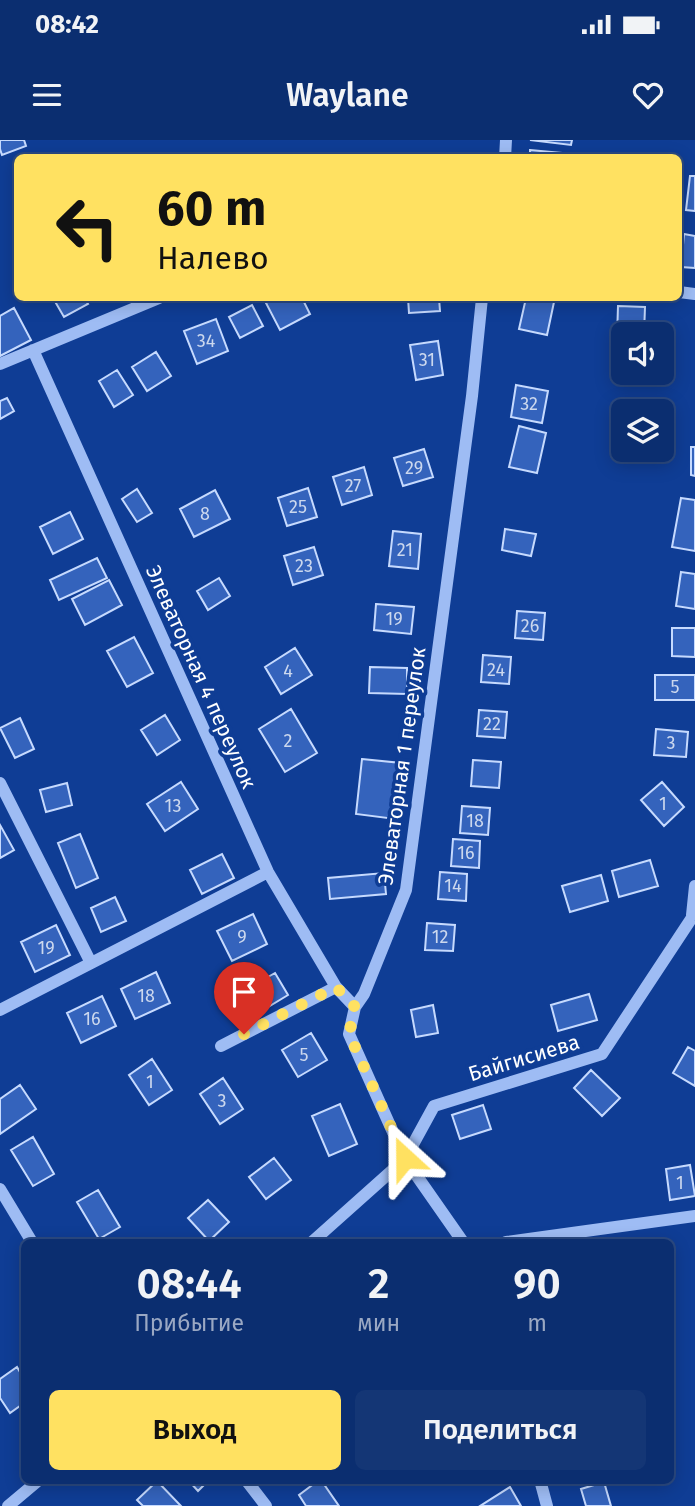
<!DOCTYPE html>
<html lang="ru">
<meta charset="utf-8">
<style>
:root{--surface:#0b2e70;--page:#143675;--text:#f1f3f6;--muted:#9aa8c3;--line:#2b4a83;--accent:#ffe161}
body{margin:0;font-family:"Fira Sans",sans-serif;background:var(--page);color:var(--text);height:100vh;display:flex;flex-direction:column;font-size:26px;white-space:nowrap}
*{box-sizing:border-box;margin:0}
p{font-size:23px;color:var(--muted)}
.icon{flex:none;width:38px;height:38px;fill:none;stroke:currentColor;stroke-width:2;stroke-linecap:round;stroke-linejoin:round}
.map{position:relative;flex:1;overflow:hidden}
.sheet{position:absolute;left:21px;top:1099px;width:653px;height:245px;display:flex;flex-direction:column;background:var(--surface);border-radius:10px;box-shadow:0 4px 18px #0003,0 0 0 2px var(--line)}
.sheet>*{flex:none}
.top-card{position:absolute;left:14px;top:14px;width:668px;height:147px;border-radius:10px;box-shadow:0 4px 18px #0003,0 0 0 2px var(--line);background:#ffe161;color:#111;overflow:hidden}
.fabs{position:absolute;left:611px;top:182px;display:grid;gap:14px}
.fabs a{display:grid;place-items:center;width:63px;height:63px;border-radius:10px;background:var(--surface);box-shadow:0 4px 18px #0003,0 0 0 2px var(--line);font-size:35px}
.pin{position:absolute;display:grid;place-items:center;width:60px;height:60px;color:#fff;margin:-72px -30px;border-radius:50% 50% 50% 0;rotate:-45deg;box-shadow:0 0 7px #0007}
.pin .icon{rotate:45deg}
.me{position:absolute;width:77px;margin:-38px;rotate:336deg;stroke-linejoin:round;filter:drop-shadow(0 0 5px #0008)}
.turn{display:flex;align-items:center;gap:24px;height:147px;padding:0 28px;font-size:32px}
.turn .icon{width:91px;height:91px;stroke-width:2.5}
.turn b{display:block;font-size:49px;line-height:60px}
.eta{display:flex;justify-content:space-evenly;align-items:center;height:119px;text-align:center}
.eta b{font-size:42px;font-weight:600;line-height:49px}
.button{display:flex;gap:14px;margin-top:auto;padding:14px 28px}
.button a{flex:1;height:80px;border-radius:10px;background:var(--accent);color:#111;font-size:28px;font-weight:600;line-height:80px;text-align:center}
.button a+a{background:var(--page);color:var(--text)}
.status{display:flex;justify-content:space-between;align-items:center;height:49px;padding:0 35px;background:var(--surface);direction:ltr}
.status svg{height:19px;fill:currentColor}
header{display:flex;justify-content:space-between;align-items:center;height:91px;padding:0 28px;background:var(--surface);font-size:32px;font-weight:600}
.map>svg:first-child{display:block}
.building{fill:#3463bc;stroke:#c6dafe;stroke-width:2}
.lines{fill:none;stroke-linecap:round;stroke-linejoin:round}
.minor{stroke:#9ebcf4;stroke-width:12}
.route{stroke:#ffe161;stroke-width:12;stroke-dasharray:0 21.6}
.labels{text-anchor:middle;stroke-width:7;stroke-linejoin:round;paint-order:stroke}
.number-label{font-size:18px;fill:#ccd8ee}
.street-label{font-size:21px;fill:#fff;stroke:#0f3d95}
</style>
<div class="status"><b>08:42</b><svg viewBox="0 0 49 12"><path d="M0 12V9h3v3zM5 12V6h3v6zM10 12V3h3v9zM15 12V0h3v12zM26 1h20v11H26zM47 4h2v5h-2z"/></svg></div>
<header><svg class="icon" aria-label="menu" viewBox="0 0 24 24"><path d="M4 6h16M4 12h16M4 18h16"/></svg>Waylane<svg class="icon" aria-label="heart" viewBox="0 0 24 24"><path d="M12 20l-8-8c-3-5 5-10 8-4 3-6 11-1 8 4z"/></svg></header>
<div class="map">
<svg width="695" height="1366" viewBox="0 0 695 1366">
<rect width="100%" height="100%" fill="#0f3d95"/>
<!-- building -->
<path class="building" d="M0,0H24L26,6L2,15L0,9Z
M530,0H572L571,5Z
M530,10L572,14L571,18H530Z
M690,36H695V71L686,70Z
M684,94L695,96V128L681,127Z
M53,158H84L88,164L64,177Z
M276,158H302L310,174L280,190L266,163Z
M408,158H439L440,171L409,173Z
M526,158L554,162L547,195L519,189Z
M252,165L263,186L240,198L229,177Z
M618,166L645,167L644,194H623V198H617Z
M14,168L31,200L0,216V176Z
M216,179L228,211L197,224L184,191Z
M438,201L443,235L416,240L410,205Z
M156,212L171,236L147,251L132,227Z
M117,230L133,255L114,267L99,241Z
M516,245L548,251L542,283L511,277Z
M7,258L14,271L0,279V261Z
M519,286L546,293L537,333L509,327Z
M691,307H695V336L691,335Z
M424,309L433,337L403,346L394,318Z
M364,327L372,355L342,365L333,337Z
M308,348L317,377L287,386L278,358Z
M137,349L152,373L137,382L122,359Z
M215,350L230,379L194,397L180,369Z
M681,358L695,360V411L672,407Z
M70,372L83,399L53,414L40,387Z
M505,389L536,394L531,416L502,410Z
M393,391L421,394L418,429L389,426Z
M314,407L323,435L293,445L284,416Z
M97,418L107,438L59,460L50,440Z
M681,432L695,434V469L676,466Z
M219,438L230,456L208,470L197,451Z
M109,440L122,465L85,485L72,459Z
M376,464L414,467L411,494L374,490Z
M517,471L545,473L543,500L515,498Z
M672,488H695V517L672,516Z
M134,497L153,533L127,547L107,511Z
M295,508L312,535L281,554L265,527Z
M483,515L511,517L509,544L481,542Z
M370,527L407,528V554L369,553Z
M655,535H695V560H655Z
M291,569L317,613L285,632L259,589Z
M479,570L507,572L505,598L477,596Z
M165,575L180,600L157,615L141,590Z
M20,578L34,609L15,618L0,588Z
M656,589L688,592L686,617L654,615Z
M362,619L401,623L395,679L356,674Z
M473,620L501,622L499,648L471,646Z
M181,642L198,669L165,691L147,664Z
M662,642L684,667L664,686L641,660Z
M67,643L72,665L46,672L40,650Z
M462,666L490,668L488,695L460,693Z
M0,685L14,710L0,718Z
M80,694L98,738L76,748L58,703Z
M453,699L480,701L479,728L451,726Z
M222,714L234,738L202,754L190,730Z
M650,720L658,746L619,757L612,731Z
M440,732L467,734L466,761L438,759Z
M384,733L386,754L330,759L328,738Z
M601,735L608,761L570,772L562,746Z
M115,757L126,781L101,792L91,768Z
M253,774L267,804L232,821L217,791Z
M427,783L455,785L453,811L425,810Z
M56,785L70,815L35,832L21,802Z
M156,832L170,863L135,879L121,849Z
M275,833L288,855L258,873L245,850Z
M589,854L597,880L558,891L551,865Z
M102,856L116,886L81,903L67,873Z
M433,865L438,893L416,897L411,870Z
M311,893L327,920L298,937L282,910Z
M688,907L695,911V946L673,933Z
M152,919L172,950L149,965L129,935Z
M591,930L620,958L602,976L574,948Z
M223,938L243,969L220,984L200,954Z
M20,945L36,969L0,994V959Z
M340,964L357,1004L329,1016L312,976Z
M483,965L491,989L460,999L452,975Z
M33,997L54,1034L33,1046L11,1010Z
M274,1018L291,1040L266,1059L249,1037Z
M690,1025L695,1056L670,1060L666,1029Z
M98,1050L120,1087L99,1099L77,1062Z
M208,1060L229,1082L209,1101L188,1078Z
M17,1227L24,1239V1263L10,1273L0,1258V1239Z
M188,1340H209L198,1351Z
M319,1340H321L339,1366H306L299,1355Z
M157,1341L181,1366H143L137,1360Z
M604,1342L611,1366H586L581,1349Z
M510,1347L521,1366H480Z"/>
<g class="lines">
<!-- minor -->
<path class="minor" d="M505,18L506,0
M679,152L695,154
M33,210L268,732L336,847L355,867
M0,224L159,158
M0,643L91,823
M692,775L695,746
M0,870L268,732
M221,906L336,847
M0,1049L32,1102
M312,1102L405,1019L434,966L602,914L695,773
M463,1102L405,1019L349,894L355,867L364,854L406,750L472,256L482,158
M506,1102L695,1076
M246,1340L266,1366
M540,1340L547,1366
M8,1366L39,1340"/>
</g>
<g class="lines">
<!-- route -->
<path class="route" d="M244,894L336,847L355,867L349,894L405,1018"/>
</g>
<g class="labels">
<!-- number labels -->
<g class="number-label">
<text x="206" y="207">34</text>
<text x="427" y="226">31</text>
<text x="529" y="270">32</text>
<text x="414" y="334">29</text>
<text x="353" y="352">27</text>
<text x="298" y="373">25</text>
<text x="205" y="380">8</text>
<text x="405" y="416">21</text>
<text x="304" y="432">23</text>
<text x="394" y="485">19</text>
<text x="530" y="492">26</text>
<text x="496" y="536">24</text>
<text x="288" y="537">4</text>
<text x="675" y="553">5</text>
<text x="492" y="590">22</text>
<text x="288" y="607">2</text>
<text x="671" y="609">3</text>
<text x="663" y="670">1</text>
<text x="173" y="672">13</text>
<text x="475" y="687">18</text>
<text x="466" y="719">16</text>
<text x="453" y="752">14</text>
<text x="242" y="803">9</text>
<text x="440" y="803">12</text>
<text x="46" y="814">19</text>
<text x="146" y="862">18</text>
<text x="92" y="885">16</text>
<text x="304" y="921">5</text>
<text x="150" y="948">1</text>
<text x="222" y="967">3</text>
<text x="680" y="1049">1</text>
</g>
<!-- street labels -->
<g class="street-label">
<text transform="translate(201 537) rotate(66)" y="7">Элеваторная 4 переулок</text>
<text transform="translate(402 626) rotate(-82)" y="7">Элеваторная 1 переулок</text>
<text transform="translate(524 918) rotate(-17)" y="7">Байгисиева</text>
</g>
</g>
</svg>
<div class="fabs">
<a><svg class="icon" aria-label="sound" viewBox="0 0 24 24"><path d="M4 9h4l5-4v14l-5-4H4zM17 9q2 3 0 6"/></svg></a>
<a><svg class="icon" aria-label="layers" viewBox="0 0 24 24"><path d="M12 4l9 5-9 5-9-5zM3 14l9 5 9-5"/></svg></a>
</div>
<div class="pin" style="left:244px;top:894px;background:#d93025"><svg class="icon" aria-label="arrive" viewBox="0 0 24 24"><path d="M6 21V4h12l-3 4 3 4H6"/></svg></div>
<svg class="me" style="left:405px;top:1018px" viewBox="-20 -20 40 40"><path d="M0-17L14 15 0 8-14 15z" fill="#ffe161" stroke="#fff" stroke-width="4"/></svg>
<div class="top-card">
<div class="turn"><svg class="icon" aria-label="left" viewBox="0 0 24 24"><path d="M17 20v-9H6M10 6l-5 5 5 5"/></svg><div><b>60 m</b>Налево</div></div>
</div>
<section class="sheet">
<div class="eta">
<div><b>08:44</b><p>Прибытие</p></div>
<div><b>2</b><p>мин</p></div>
<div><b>90</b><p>m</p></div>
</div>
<div class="button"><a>Выход</a><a>Поделиться</a></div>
</section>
</div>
